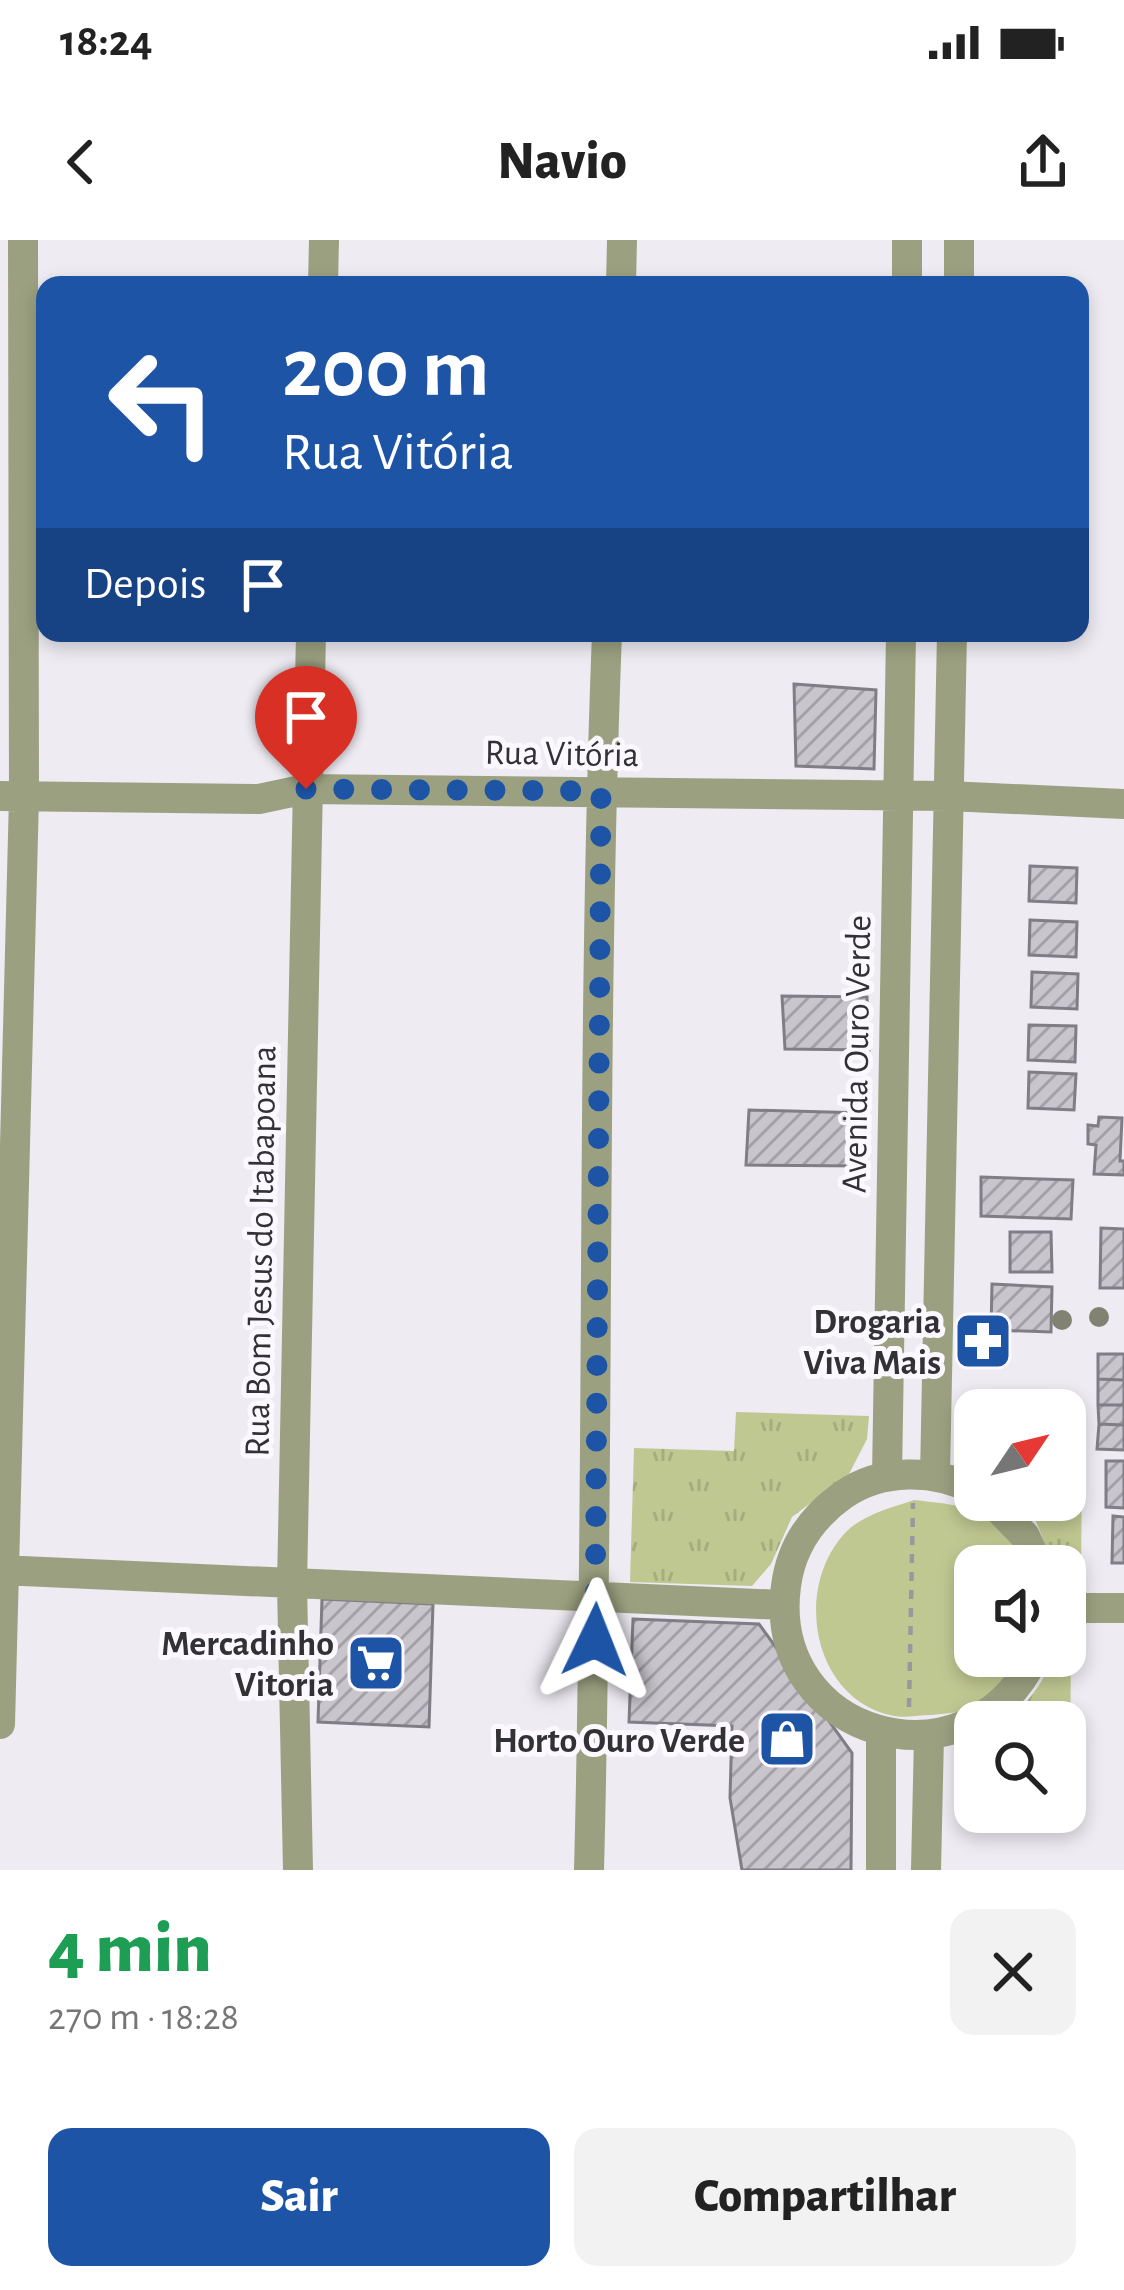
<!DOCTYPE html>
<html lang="pt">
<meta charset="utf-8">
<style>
:root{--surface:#fff;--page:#f2f2f2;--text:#222;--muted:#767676;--accent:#1d54a5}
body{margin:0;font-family:"Alegreya Sans",sans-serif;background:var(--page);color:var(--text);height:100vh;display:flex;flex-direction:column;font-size:45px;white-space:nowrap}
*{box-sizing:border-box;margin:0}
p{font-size:39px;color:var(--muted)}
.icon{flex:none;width:66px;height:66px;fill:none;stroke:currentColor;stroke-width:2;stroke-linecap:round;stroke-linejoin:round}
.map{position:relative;height:1630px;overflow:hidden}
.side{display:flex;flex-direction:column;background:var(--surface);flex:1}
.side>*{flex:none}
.hud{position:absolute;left:36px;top:36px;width:1053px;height:366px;border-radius:24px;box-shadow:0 6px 18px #0003;background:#1d54a5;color:#fff;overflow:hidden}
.needle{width:78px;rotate:55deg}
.tools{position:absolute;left:954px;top:1149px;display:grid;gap:24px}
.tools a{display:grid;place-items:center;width:132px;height:132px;border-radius:24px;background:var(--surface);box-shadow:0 6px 18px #0003;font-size:60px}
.pin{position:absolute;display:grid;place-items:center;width:102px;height:102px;color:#fff;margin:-123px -51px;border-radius:50% 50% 50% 0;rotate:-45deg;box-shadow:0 0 12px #0007}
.pin .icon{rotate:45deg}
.me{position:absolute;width:132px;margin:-66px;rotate:2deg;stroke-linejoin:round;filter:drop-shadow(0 0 9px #0008)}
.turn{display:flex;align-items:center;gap:42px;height:252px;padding:0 48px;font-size:54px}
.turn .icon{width:156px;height:156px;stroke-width:2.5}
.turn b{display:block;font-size:84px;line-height:102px}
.then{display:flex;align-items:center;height:114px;padding:0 48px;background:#0003;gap:24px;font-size:45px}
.round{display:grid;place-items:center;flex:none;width:126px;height:126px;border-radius:24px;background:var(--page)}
.head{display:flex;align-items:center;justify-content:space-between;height:204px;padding:0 48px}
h1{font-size:72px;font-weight:800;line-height:90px;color:#1e9e55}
.primary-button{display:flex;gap:24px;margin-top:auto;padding:24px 48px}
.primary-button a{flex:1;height:138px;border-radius:24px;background:var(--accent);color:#fff;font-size:48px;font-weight:800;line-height:138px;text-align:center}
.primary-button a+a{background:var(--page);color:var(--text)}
.status{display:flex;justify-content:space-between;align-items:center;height:84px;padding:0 60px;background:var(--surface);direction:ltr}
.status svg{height:33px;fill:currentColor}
header{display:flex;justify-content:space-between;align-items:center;height:156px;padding:0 48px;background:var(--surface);font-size:54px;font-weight:800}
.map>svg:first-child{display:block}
.grass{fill:url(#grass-tufts)}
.park{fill:#c0c892}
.building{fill:url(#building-hatch);stroke:#807d85;stroke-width:3}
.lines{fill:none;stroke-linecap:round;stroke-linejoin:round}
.path{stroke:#9a989e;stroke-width:4.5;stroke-dasharray:9 9;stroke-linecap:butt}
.minor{stroke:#9ba180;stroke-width:30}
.tree{fill:#828272}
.route{stroke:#1d54a5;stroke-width:21;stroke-dasharray:0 37.8}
.labels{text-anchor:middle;stroke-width:10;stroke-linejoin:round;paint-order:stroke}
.street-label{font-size:36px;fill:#323134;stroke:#fbf8ff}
.poi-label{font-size:36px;font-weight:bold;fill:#323134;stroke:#fbf8ff;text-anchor:end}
</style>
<div class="status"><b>18:24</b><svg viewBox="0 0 49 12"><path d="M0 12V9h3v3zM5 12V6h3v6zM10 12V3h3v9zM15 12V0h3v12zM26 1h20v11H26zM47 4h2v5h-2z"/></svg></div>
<header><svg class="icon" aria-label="back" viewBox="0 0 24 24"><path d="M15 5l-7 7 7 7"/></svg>Navio<svg class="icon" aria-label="share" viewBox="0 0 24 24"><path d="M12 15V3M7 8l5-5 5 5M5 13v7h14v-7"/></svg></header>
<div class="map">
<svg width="1124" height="1630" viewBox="0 0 1124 1630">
<defs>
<pattern id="grass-tufts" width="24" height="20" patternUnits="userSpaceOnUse" patternTransform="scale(3)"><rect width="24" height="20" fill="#c0c892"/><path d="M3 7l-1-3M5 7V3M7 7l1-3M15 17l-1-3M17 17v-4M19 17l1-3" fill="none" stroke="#a5ac7e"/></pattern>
<pattern id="building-hatch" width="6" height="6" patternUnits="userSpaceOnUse" patternTransform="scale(3)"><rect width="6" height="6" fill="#c8c5cd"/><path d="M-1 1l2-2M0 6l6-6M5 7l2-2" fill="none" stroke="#a3a1a7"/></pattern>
</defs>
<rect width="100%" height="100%" fill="#eeebf3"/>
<!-- grass -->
<path class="grass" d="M736,1172L869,1176L867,1199L849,1234L792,1277L771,1324L752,1346L630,1342L634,1208L734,1211Z
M1082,1204L1081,1352H1065V1326H1054L1035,1279L1008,1260H1065V1205Z
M1065,1386H1071L1070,1556H1065V1482H1005C1027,1464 1044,1444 1052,1416H1065Z
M975,1497V1556H955L954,1503Z"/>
<!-- park -->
<path class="park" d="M914,1260C975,1267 997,1267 1026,1326H975V1416H1030C1014,1431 995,1457 976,1467C965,1472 944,1474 931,1475C920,1475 905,1478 894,1476C812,1460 792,1347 847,1291C863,1275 893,1267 914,1260Z"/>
<!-- building -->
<path class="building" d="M794,444L876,450L874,529L796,526Z
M1030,626L1077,628L1076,663L1029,661Z
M1030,680L1077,682L1076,717L1029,715Z
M1032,732L1078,734L1077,769L1031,767Z
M782,756L867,757L869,810L785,809Z
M1029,785L1076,786L1075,822L1028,820Z
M1029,832L1076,834L1074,870L1028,868Z
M749,870L865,873L864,926L746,925Z
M1099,877L1122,878L1120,921H1124V935L1094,934L1096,905L1088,904V885L1098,886Z
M981,937L1073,940L1071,979L981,976Z
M1101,988L1124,989V1048H1100Z
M1010,992H1051L1052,1032H1010Z
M992,1044L1052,1047L1051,1092L991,1090Z
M1098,1114H1124V1140L1098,1139Z
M1098,1139L1124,1140V1165H1098Z
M1098,1165H1124V1185L1099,1184Z
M1099,1184L1124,1185V1210L1097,1209Z
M1106,1221H1124V1268L1106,1267Z
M1113,1276L1124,1277V1323H1112Z
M322,1359L433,1364L429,1487L318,1482Z
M633,1379L759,1384L852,1513L851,1630H742L730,1558L732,1486L629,1482Z"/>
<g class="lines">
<!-- path -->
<path class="path" d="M909,1467L913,1263"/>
<!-- minor -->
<path class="minor" d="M323,45L324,0
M621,45L622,0
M907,45V0
M959,45V0
M0,556L259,559L306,549L948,556L1124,564
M887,1236L901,393
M935,1236L952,393
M975,1250C934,1229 882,1228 843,1255C812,1277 791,1307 786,1346C766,1497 968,1555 1035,1416
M990,1260L1025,1296L1039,1326
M0,1330L783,1365
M1065,1368H1124
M0,1484L24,557L23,0
M881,1492V1630
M298,1630L292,1345L311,393
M589,1630C600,1218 591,805 607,393
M926,1630L929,1496"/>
</g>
<!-- trees -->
<g class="tree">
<circle cx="1099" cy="1077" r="10"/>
<circle cx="1062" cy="1080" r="10"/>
</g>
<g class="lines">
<!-- route -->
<path class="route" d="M306,549L601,551L595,1400"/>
</g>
<!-- icons -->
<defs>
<g id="pharmacy-square" transform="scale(3)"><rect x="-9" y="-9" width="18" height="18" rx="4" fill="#1d54a5" stroke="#fbf8ff"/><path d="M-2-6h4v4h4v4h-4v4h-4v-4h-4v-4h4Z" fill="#fff"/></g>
<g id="supermarket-square" transform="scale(3)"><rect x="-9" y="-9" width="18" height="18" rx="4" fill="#1d54a5" stroke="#fbf8ff"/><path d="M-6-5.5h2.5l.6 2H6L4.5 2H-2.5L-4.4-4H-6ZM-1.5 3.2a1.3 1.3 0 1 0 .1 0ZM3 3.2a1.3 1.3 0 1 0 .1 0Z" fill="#fff"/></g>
<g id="shop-square" transform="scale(3)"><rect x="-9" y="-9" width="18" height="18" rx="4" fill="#1d54a5" stroke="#fbf8ff"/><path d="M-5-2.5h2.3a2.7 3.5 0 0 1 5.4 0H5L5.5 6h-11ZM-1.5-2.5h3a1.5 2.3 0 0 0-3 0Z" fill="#fff"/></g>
</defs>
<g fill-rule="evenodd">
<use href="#pharmacy-square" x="983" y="1101"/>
<use href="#supermarket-square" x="376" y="1423"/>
<use href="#shop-square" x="787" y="1499"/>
</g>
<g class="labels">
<!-- street labels -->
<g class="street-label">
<text transform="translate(562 512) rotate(1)" y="13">Rua Vitória</text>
<text transform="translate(855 814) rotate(-89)" y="13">Avenida Ouro Verde</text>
<text transform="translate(259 1011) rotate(-89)" y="13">Rua Bom Jesus do Itabapoana</text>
</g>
<!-- poi labels -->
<g class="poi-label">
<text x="941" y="1093">Drogaria<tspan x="941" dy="41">Viva Mais</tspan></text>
<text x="334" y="1415">Mercadinho<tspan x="334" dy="41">Vitoria</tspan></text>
<text x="745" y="1512">Horto Ouro Verde</text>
</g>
</g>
</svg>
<div class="tools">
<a><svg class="needle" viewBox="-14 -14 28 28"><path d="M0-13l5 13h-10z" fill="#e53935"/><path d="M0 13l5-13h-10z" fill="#767676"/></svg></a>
<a><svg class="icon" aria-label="sound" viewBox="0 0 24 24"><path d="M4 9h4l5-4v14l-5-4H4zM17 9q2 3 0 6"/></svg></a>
<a><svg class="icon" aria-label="search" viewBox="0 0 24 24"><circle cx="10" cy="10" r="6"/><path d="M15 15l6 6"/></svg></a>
</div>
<div class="pin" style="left:306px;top:549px;background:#d93025"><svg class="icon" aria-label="arrive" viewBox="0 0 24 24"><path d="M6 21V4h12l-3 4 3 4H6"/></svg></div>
<svg class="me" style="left:595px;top:1400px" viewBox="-20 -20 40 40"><path d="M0-17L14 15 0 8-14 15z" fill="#1d54a5" stroke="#fff" stroke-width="4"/></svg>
<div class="hud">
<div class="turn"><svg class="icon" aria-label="left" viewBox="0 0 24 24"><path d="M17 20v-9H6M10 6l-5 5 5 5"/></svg><div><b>200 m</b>Rua Vitória</div></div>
<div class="then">Depois<svg class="icon" aria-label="arrive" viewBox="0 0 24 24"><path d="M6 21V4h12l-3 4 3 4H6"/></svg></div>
</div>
</div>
<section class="side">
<div class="head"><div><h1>4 min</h1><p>270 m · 18:28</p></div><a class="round"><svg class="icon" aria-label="close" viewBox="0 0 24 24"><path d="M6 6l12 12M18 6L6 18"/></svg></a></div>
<div class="primary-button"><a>Sair</a><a>Compartilhar</a></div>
</section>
